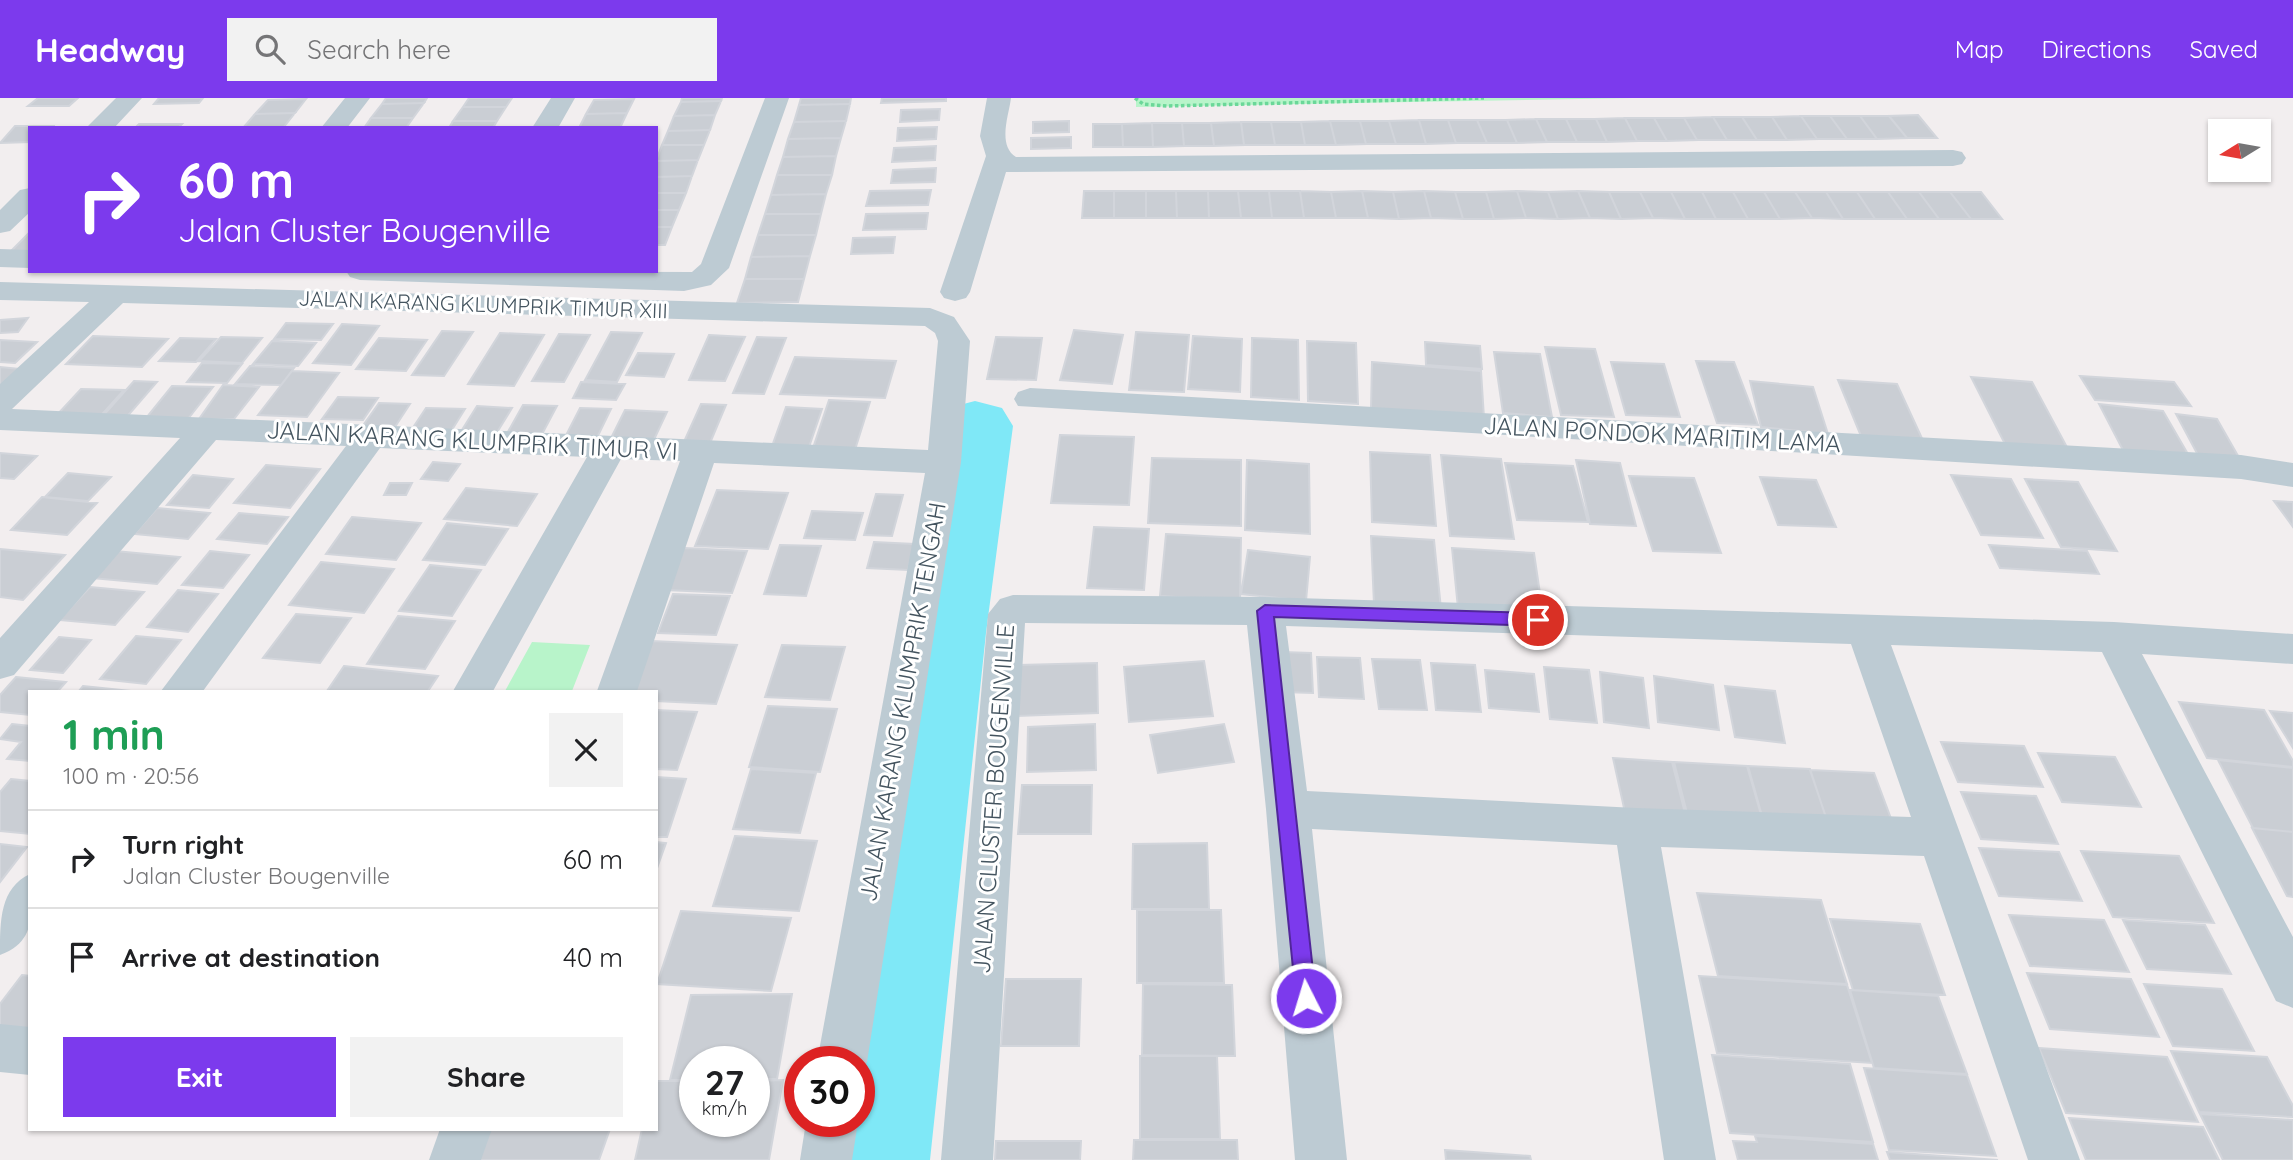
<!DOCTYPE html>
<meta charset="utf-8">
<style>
:root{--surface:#fff;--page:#f2f2f2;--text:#202124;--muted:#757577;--line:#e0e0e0;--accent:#7c3aed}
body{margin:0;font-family:Quicksand,sans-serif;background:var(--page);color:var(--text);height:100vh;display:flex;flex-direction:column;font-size:26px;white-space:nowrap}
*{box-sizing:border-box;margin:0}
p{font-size:23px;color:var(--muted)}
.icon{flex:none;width:38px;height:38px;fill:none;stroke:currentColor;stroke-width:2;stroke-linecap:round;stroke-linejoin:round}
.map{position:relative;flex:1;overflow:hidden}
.side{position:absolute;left:28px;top:592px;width:630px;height:441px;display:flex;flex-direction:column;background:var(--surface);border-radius:0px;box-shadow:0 2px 5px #0004}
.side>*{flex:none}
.hud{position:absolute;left:28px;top:28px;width:630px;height:147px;border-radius:0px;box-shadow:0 2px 5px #0004;background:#7c3aed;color:#fff;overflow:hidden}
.needle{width:46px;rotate:259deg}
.controls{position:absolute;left:2208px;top:21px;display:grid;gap:14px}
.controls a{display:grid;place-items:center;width:63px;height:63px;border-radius:0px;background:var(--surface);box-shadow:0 2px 5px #0004;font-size:35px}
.speed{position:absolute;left:679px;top:948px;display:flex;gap:14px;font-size:35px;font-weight:700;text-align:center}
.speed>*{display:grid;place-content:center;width:91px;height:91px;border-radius:50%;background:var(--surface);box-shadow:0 2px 5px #0004;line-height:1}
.speed small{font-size:18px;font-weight:400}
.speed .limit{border:10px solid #d22;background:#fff;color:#111}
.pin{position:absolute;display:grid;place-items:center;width:60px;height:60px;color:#fff;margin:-30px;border:4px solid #fff;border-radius:50%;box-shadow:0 2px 7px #0007}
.me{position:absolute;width:77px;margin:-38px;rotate:355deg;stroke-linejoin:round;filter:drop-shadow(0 0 5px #0008)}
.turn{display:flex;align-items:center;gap:24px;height:147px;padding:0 35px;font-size:32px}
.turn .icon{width:91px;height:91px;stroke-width:2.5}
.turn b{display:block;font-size:49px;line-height:60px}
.round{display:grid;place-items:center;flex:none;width:74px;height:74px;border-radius:0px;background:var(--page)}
.headline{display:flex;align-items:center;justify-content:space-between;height:119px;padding:0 35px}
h1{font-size:42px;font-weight:800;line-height:52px;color:#1e9e55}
.cta{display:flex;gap:14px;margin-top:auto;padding:14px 35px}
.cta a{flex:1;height:80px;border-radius:0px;background:var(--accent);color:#fff;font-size:28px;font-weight:800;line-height:80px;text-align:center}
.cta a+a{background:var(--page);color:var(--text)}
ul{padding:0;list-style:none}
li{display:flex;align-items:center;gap:21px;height:98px;padding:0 35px;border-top:2px solid var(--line)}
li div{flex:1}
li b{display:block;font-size:26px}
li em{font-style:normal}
header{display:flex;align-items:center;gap:42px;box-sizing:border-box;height:98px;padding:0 35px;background:var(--accent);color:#fff}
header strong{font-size:33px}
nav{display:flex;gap:38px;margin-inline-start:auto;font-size:24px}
.search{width:490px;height:63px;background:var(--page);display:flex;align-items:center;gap:18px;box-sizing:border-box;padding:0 24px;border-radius:0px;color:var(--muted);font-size:26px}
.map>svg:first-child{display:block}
.green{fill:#b8f4ca}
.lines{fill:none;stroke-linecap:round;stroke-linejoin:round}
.river{fill:#7fe8f7;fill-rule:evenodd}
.building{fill:#caced4;stroke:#d2d5db;stroke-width:2}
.path{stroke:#6bd799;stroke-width:3.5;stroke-dasharray:3.5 2.5;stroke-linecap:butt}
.street{fill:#bdcbd3;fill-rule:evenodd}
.route{fill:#7c3aed;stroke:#51269a;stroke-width:2}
.labels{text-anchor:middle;stroke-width:6;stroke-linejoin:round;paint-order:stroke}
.far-street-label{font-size:21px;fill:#44545f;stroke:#fff}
.street-label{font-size:24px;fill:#44545f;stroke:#fff}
</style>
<header>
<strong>Headway</strong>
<div class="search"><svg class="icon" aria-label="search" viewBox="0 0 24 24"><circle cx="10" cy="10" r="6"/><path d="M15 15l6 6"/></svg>Search here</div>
<nav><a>Map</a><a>Directions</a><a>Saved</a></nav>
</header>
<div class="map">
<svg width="2293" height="1062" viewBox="0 0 2293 1062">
<rect width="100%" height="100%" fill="#f2eeef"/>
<!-- green -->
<path class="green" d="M1136,0H1633L1136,9Z
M532,544L590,547L572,593H505Z"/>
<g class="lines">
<!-- river -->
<path class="river" d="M975,303L1002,310L1013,328L986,535L930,1062H812L818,1024H859V964H828L898,535L937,328L948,310Z"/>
</g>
<!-- building -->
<path class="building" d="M38,0H78L69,8H28Z
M159,0H203L199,5L154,6Z
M386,0H427L424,5L382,6Z
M469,0H512L506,9H463Z
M682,0H722L721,3L681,4Z
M801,0H851L850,6L799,7Z
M882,0H946V3L881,5Z
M306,1L295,15L255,16L268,2Z
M634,1L627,15L586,16L594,2Z
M721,3L715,17L674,18L681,4Z
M424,5L413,20H371L382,6Z
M850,6L846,23L794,24L799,7Z
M463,9H506L497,23H453Z
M940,11L939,22L900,24L901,12Z
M295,15L283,30H243L255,16Z
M627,15L620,30H579L586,16Z
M715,17L710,32L668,33L674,18Z
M1918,17L1937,40H1907L1889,18Z
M1801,18L1817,41L1787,42L1772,19Z
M1801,18H1830L1847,41H1817Z
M1830,18H1860L1877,41H1847Z
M1860,18H1889L1907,40L1877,41Z
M1713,19L1727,42H1697L1684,20Z
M1713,19H1742L1757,42H1727Z
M1742,19H1772L1787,42H1757Z
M371,20H413L406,30H364Z
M1625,20L1637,43L1607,44L1596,21Z
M1625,20H1654L1667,43H1637Z
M1654,20H1684L1697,42L1667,43Z
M1536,21L1547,44L1517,45L1507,22Z
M1536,21H1566L1577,44H1547Z
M1566,21H1596L1607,44H1577Z
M1419,22L1426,46H1396L1389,23Z
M1419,22H1448L1456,45L1426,46Z
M1448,22H1477L1487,45H1456Z
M1477,22H1507L1517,45H1487Z
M453,23H497L493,30H449Z
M846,23L841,40L788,41L794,24Z
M1069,23V34L1033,35V24Z
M1330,23L1336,47H1305L1301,24Z
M1330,23H1360L1366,46L1336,47Z
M1360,23H1389L1396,46H1366Z
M1241,24L1244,47L1214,48L1211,25Z
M1241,24H1271L1275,47H1244Z
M1271,24H1301L1305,47H1275Z
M1152,25L1153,49H1123L1122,26Z
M1152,25H1182L1184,48L1153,49Z
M1182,25H1211L1214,48H1184Z
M139,26H182L178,30H135Z
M1093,26H1122L1123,49H1093Z
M15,28H55L30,30V44L0,45Z
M937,29L936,41L897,43L898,30Z
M710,32L704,47H662L668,33Z
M1071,39V50L1031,51V40Z
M841,40L836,58L783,59L788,41Z
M662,47H704L698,62L656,63Z
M936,48L935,62L892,64L894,50Z
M836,58L832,77H777L783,59Z
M698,62L692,78L656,79V63Z
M936,70L935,84L891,85L893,72Z
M777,77H832L826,96L771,97Z
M692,78L686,95H656V79Z
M931,92L928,107L866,108L870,93Z
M1084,93H1114V120H1082Z
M1114,93H1146V120H1114Z
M1146,93H1176L1177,120H1146Z
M1176,93H1208L1209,120H1177Z
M1208,93H1238L1241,120H1209Z
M1238,93H1269L1272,120H1241Z
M1269,93H1300L1304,120H1272Z
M1300,93L1331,94L1336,120H1304Z
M1362,93L1368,120H1336L1331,94Z
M1362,93L1393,94L1399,121L1368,120Z
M1424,93L1431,120L1399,121L1393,94Z
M1424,93L1455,94L1463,121L1431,120Z
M1517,93L1526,120L1494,121L1486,94Z
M1517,93L1548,94L1558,121L1526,120Z
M1578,93L1590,120L1558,121L1548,94Z
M1578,93L1609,94L1621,121L1590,120Z
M1455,94H1486L1494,121H1463Z
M1609,94H1640L1653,120L1621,121Z
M1640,94H1671L1685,121L1653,120Z
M1671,94H1702L1716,121H1685Z
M1702,94H1733L1748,121H1716Z
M1733,94H1764L1780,121H1748Z
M1764,94H1795L1812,120L1780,121Z
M1795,94H1826L1843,121L1812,120Z
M1826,94H1857L1875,121H1843Z
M1857,94H1888L1907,121H1875Z
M1888,94H1919L1939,121H1907Z
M1919,94H1950L1971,121H1939Z
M1950,94H1981L2002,121H1971Z
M656,95H686L679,112H656Z
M826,96L821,116H765L771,97Z
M656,112H679L672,129H656Z
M928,115L926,131L863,132L866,116Z
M765,116H821L816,137H758Z
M656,129H672L665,147H656Z
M30,134V154H10Z
M758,137H816L810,158L751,159Z
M895,139L893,155L851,156L853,140Z
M810,158L804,181H745L751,159Z
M745,181H804L798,204L737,205Z
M28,220L18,234L0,235V222Z
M286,225L333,226L321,242L274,241Z
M342,226L379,228L351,267L313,265Z
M1074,232L1123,237L1112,286L1060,282Z
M442,233L473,234L444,278L412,277Z
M611,234L642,235L617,284L585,282Z
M1136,234L1189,237L1184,294L1129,292Z
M500,235L544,237L514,288L468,286Z
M559,236L590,237L564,284L532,283Z
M709,237L745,239L725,283L689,282Z
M93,238L168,241L142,269L66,266Z
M1193,238L1242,241L1240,294L1188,291Z
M221,239L262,240L242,265L199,263Z
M757,239L786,240L764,296L733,295Z
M996,239L1042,240L1036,282L987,281Z
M180,240L216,241L196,264L159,263Z
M379,240L427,242L406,273L356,271Z
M1252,240L1298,242L1299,302L1251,299Z
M0,242L37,244L15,265L0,264Z
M272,243L316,245L298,268L253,266Z
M1307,243L1356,245L1358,306L1308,303Z
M1425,244L1480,248L1482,271L1426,267Z
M1545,249L1595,251L1614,319L1561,317Z
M1494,254L1540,256L1552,319L1503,315Z
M638,255L674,256L664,279L626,277Z
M795,259L896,263L885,300L780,296Z
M1696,263L1734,264L1758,327L1717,325Z
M1372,264L1481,273L1484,320L1371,311Z
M1611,264L1664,266L1680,319L1626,317Z
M202,265L242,266L227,285L187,284Z
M250,268L294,270L281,287L235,286Z
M0,269L20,271L0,288Z
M292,273L339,275L307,319L258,317Z
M2080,278L2174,284L2191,308L2095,302Z
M1971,279L2032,284L2068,351L2005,346Z
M1838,282L1897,286L1925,347L1863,343Z
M134,283L157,284L125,321L101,320Z
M1750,283L1813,289L1828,336L1761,329Z
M581,284L625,286L616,302L573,300Z
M223,287L259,289L234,321H199Z
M172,288L213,289L184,326L142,325Z
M81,291L124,292L97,322L54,320Z
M338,299L378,300L363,322L322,321Z
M829,302L870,304L854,355L812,353Z
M379,305L410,306L391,335L359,333Z
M701,306L726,307L708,350L682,348Z
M2099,306L2163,313L2192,363L2125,356Z
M523,307L557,308L540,340L505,339Z
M477,308L512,310L496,336L460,335Z
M786,309L822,311L808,352L771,351Z
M426,310L465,311L450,335L410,334Z
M580,310L611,311L593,348L561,347Z
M625,312L667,314L651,348L608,346Z
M2176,316L2217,321L2241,363L2199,359Z
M1060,337L1134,339L1129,407L1051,405Z
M1370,354L1430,357L1436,428L1372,424Z
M0,355L37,358L14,381L0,380Z
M1441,357L1501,361L1514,441L1450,438Z
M1152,360L1241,362V428L1148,425Z
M1247,362L1309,366L1310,436L1245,432Z
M1576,362L1620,365L1636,428L1590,426Z
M433,364L460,366L448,383L421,381Z
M1505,365L1573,368L1588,424L1517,422Z
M266,367L320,371L290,410L234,405Z
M68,375L111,379L88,403L45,399Z
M193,377L233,381L209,410L167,407Z
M1951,377L2011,381L2043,440L1981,437Z
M1629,378L1694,380L1721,455L1653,453Z
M1760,379L1816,382L1836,429L1778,427Z
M2025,381L2078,384L2117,453L2061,449Z
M390,385H412L406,397H384Z
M466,390L537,396L517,428L444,421Z
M717,392L788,395L768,451L695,448Z
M876,396L903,397L892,438L864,437Z
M42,399L97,405L67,437L11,432Z
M2274,403L2293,404V429Z
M157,410L210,415L188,441L134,436Z
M812,413L863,415L855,442L804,440Z
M239,415L288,419L267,446L217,441Z
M352,419L421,425L396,462L326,456Z
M447,425L508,431L485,467L423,462Z
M1094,429L1149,431L1144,492L1087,490Z
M1166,436L1241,440L1240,503L1160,498Z
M1371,438L1434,442L1441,511L1374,506Z
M874,444L914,446L908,472L867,470Z
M780,447L821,448L806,498L764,496Z
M1989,447L2087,453L2099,476L2000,470Z
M684,450L747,453L732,495L666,492Z
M1452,450L1534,455L1543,516L1458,510Z
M0,451L65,457L23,502L0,499Z
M104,452L180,459L157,486L80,479Z
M1248,452L1310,459L1306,503L1241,496Z
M210,453L249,457L223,490L182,487Z
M321,464L394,471L364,515L289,507Z
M430,467L481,472L452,518L399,513Z
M90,489L144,494L115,527L59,522Z
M178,492L218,496L188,534L147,529Z
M673,496L730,498L716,537L658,535Z
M296,516L351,520L320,565L263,560Z
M398,518L455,523L425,571L367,566Z
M136,538L181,542L146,586L100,581Z
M59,539L91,542L63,575L30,572Z
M651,543L737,547L716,606L656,603V593H630Z
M782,547L845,549L830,602L765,599Z
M1282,554L1311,555L1313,595L1282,594Z
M1317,559L1360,560L1364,601L1319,599Z
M1372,561L1420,562L1427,612L1379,611Z
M1204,563L1213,618L1129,624L1124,569Z
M1097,565L1098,615L1017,618L1019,567Z
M1431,565L1475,567L1481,614L1436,612Z
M344,568L438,578L428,593H327Z
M1544,569L1589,572L1597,625L1550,621Z
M1485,572L1534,576L1539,614L1489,610Z
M1600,574L1643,580L1649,630L1604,624Z
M1654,578L1713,587L1719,632L1658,624Z
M16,579L66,584L58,593H30V617L0,614V597Z
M83,588L131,593H79Z
M1725,588L1775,593L1785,645L1735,639Z
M2179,604L2264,612L2293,663V669L2207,660Z
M768,608L837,611L820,674L749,669Z
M656,612L697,614L677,672L656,671Z
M2270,613L2293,615V650Z
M12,626L30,628V663L7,661L21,644L0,641Z
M1095,626L1096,672L1027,674L1028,629Z
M1224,626L1234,664L1158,675L1150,637Z
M1941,644L2024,648L2043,689L1958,684Z
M2038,655L2115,659L2141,709L2062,704Z
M1613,660L1672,664L1687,723L1626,719Z
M2218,662L2293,670V734L2253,730Z
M1674,664L1747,668L1764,727L1689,723Z
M1748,668L1810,671L1829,729L1764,725Z
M751,671L816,675L800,735L733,731Z
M1810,672L1874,675L1893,726L1827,722Z
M656,679L686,681L667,739H656Z
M11,681L30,683V736L0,733V694Z
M1022,687H1092L1091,736H1018Z
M1961,694L2036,698L2058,746L1981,741Z
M2252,730L2293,734V799L2287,798Z
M735,738L817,743L799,813L713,808Z
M656,744L666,745L656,773Z
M1207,745L1209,811H1132L1133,746Z
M0,746L27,749L0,784Z
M1979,750L2059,754L2082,803L1999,798Z
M2081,753L2179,758L2214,825L2113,819Z
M1697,795L1821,802L1847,886L1718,878Z
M1137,812H1221L1224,885H1137Z
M681,813L791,820L771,893L657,886Z
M2009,817L2104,822L2129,874L2030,868Z
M1830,821L1920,826L1945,897L1853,892Z
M2123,822L2205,827L2231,876L2147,871Z
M2027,875L2131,881L2159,939L2050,931Z
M22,877L30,878V950L0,946V906Z
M1699,878L1847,887L1872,965L1717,955Z
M1006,881H1081L1079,948H1001Z
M1143,886L1232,887L1235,958L1142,957Z
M2144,886L2222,891L2254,953L2173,948Z
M1850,892L1938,898L1967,976L1874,970Z
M792,896L777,981H754V964H695V982H670L691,897Z
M2039,950L2167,959L2198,1024L2066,1015Z
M2171,953L2267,959L2293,1008V1019L2199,1014Z
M1712,957L1850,966L1873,1044L1730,1035Z
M1140,958H1217L1220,1041H1140Z
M1864,970L1967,977L1996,1058L1889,1052Z
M783,982L769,1062H635L642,1031H656V983H695V1024H754V983Z
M2200,1016L2293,1022V1062H2223Z
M2069,1020L2203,1029L2219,1062H2086Z
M486,1031H610L599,1062H474Z
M1755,1038L1873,1046L1878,1062H1738L1733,1043L1757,1044Z
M1134,1042H1237L1238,1062H1133Z
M996,1043H1081L1080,1062H995Z
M1445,1052L1530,1058L1531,1062H1446Z
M1887,1054L1998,1062H1890Z"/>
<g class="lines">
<!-- path -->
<path class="path" d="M1135,0L1143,6L1167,8L1484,0"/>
<!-- street -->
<path class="street" d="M116,0H142L114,30H86Z
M345,0H370L347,30H321Z
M551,0H575L558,30H532Z
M765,0H789L729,170L711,187L684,193L360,182L350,179L346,173L692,174L701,166Z
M987,0H1011C1009,17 997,47 1016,59L1953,52L1962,54L1966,60L1962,66L1953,68L1006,74L970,194L966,200L955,203L944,200L940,194L986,58L980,38Z
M30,90V114L10,133L0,135V112L20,92Z
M0,151L30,152V170L0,169Z
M0,184L930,210L954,219L970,243L961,364L867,964L860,981L859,964H817L925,375L714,365L637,593H597L680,363L621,361L493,593H453L587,359L380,350L203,593H161L346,348L216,342L14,577L0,581V540L180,340L0,332V286L89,204L0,202ZM123,205L925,228L935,235L938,243L928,352L12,311Z
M1030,290L2241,357L2293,365V389L2241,381L1018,308L1014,301L1018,294Z
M1013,497L1265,499L2114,524L2293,536V566L2142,556L2293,839V910L2276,903L2102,554L1891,547L2080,1062H2028L1924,758L1661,749L1716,1062H1664L1617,747L1312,731L1347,1062H1295L1266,711L1247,527L1025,525L993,1062H941L988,516L1000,501ZM1286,528L1851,546L1911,719L1636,710L1307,693Z
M30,776C30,811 40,842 0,857C0,822 0,790 30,776Z
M0,926L30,929V977L0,974Z
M806,1024H858L852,1062H800Z
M440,1031H492L481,1062H429Z"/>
</g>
<!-- route -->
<path class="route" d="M1265,507L1538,515L1546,522L1538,528L1274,519L1316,900L1313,907L1306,910L1299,907L1296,900L1257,513Z"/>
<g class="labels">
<!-- far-street labels -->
<g class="far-street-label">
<text transform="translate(483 207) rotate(2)" y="7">JALAN KARANG KLUMPRIK TIMUR XIII</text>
</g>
<!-- street labels -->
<g class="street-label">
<text transform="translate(1662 337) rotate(3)" y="8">JALAN PONDOK MARITIM LAMA</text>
<text transform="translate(472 343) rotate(3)" y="8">JALAN KARANG KLUMPRIK TIMUR VI</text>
<text transform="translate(903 604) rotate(-80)" y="8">JALAN KARANG KLUMPRIK TENGAH</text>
<text transform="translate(994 701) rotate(-86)" y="8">JALAN CLUSTER BOUGENVILLE</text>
</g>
</g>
</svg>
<div class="controls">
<a><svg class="needle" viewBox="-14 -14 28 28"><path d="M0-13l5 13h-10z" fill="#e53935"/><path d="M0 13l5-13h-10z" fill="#757577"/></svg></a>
</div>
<div class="speed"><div>27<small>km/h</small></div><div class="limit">30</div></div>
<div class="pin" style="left:1538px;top:522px;background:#d93025"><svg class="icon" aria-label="arrive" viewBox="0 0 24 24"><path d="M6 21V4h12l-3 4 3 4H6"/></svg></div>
<svg class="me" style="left:1306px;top:900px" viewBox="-20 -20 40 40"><circle r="17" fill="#7c3aed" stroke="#fff" stroke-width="3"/><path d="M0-11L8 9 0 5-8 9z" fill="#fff"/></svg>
<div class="hud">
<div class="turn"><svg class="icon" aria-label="right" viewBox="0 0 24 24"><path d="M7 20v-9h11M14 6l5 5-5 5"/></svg><div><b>60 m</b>Jalan Cluster Bougenville</div></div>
</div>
<section class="side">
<div class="headline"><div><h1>1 min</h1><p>100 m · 20:56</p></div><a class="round"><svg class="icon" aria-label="close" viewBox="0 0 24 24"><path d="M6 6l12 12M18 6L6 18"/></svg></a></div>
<ul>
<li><svg class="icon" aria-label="right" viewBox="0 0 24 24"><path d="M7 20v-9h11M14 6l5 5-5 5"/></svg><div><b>Turn right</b><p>Jalan Cluster Bougenville</p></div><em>60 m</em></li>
<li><svg class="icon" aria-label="arrive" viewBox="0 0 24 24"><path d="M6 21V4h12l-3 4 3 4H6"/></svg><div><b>Arrive at destination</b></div><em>40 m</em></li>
</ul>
<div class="cta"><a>Exit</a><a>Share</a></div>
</section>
</div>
